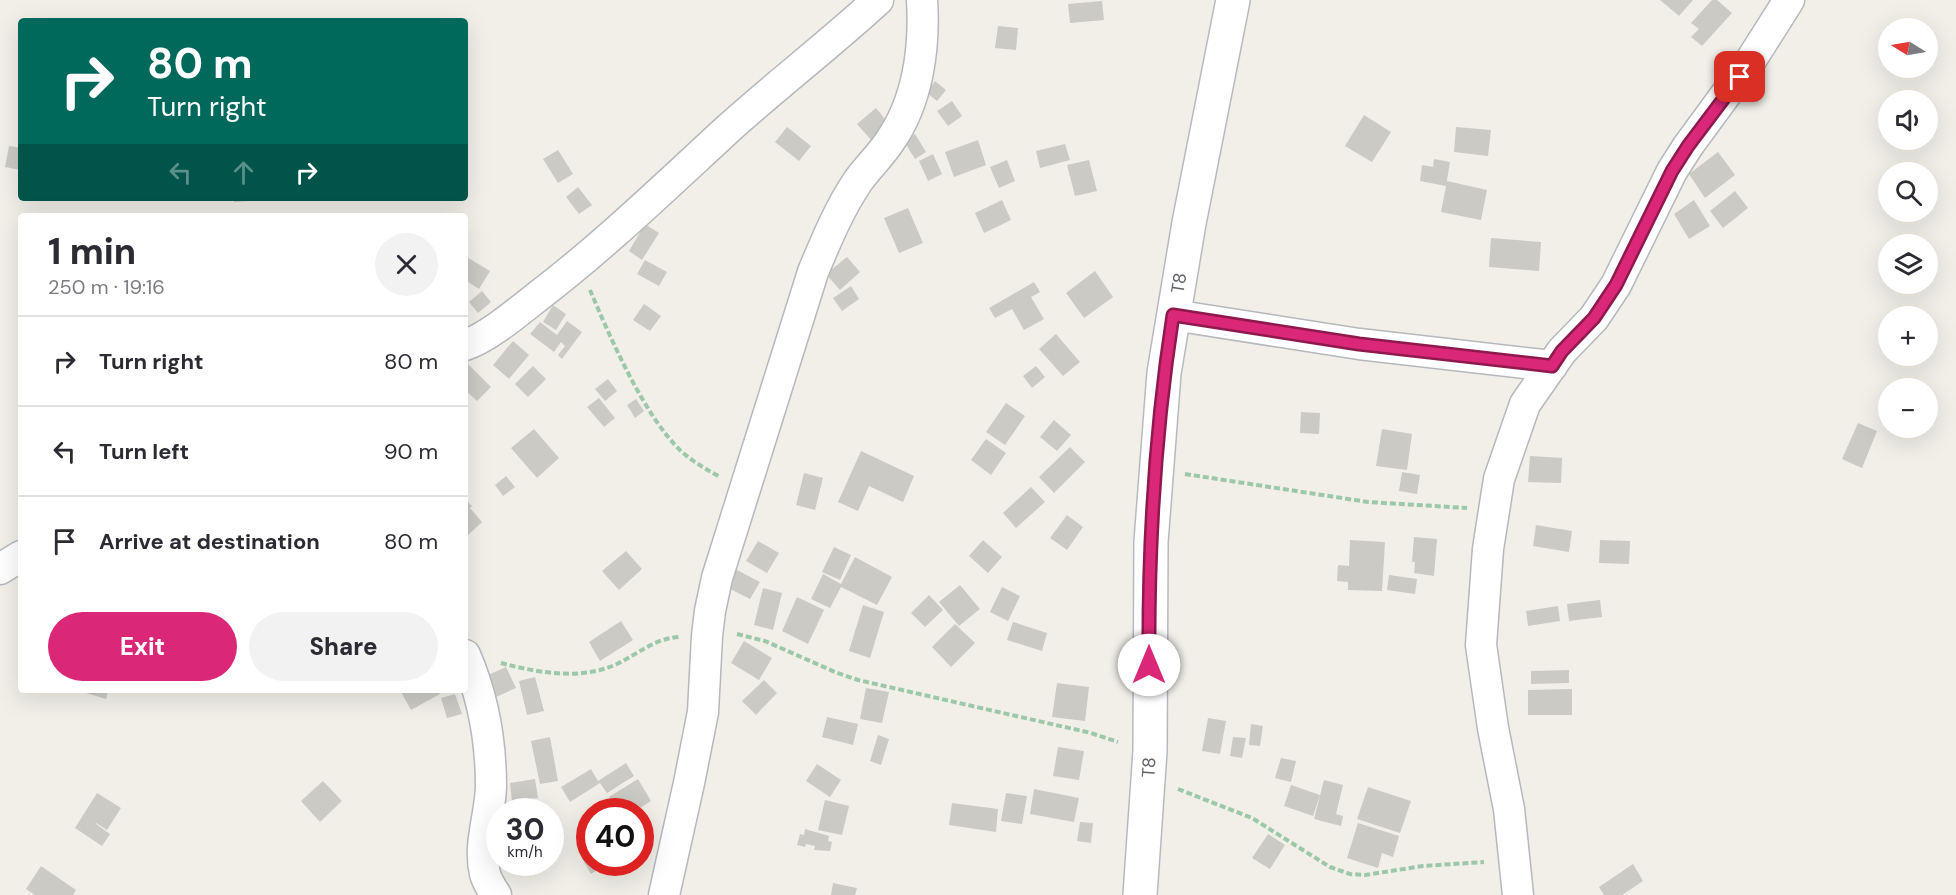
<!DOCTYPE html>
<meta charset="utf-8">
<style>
:root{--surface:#fff;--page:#f2f2f3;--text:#2b2b33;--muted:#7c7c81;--line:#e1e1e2;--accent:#db2777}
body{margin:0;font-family:"DM Sans",sans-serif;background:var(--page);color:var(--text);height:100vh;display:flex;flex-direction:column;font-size:22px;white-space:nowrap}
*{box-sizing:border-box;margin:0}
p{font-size:20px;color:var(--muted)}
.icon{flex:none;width:33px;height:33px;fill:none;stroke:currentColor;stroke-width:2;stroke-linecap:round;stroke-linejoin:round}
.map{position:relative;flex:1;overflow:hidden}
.drawer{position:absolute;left:18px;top:213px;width:450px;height:480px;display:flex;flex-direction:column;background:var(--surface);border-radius:6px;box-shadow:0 6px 24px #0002}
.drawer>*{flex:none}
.hud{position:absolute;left:18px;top:18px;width:450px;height:183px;border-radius:6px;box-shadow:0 6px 24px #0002;background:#00695c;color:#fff;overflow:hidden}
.needle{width:39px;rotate:281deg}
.fabs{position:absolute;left:1878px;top:18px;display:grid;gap:12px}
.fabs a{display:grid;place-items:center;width:60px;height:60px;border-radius:50%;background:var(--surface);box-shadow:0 6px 24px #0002;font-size:30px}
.speed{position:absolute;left:486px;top:798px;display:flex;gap:12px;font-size:30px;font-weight:700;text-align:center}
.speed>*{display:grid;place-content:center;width:78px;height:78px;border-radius:50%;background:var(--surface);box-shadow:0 6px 24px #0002;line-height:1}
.speed small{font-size:15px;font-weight:400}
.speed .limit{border:9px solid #d22;background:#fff;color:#111}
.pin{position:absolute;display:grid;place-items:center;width:51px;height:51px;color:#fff;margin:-26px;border-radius:12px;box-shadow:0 3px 9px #0006}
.me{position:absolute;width:66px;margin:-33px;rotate:0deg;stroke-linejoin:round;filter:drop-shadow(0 0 4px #0008)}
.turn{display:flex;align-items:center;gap:21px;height:126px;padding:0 30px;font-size:27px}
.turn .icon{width:78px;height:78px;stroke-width:2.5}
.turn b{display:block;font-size:42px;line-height:51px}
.lanes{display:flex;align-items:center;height:57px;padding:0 30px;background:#0003;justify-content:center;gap:30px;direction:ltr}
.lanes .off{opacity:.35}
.round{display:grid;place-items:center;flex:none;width:63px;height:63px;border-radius:32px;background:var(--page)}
.summary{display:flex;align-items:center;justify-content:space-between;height:102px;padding:0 30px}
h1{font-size:36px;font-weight:800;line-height:45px}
.primary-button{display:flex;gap:12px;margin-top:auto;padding:12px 30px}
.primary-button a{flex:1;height:69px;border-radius:36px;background:var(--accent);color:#fff;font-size:24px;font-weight:800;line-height:69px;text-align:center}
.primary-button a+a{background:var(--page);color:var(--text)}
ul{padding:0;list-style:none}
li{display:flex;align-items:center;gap:18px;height:90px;padding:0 30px;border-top:2px solid var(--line)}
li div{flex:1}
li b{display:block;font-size:22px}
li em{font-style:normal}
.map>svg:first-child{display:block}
.building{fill:#cccac5}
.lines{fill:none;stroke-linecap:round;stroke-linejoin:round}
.street-casing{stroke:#b5b8bc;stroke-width:33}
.secondary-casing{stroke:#b6babf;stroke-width:36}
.path{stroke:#9cc7a9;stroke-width:4;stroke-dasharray:6 3;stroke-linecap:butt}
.street{stroke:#fff;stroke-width:30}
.secondary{stroke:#fff;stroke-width:33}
.route-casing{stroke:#8e194d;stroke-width:15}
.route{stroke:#db2777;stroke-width:10}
.labels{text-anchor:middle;stroke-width:6;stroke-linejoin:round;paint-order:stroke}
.street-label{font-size:18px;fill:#5f6368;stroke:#fff}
</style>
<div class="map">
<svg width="1956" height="895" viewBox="0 0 1956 895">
<rect width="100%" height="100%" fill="#f1efe8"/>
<!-- building -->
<path class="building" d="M1660,0H1693L1679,16Z
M1712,0H1717L1732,13L1702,46L1691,37L1699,29L1691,23Z
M1102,1L1104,20L1070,23L1068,4Z
M998,26L1018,28L1016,50L995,48Z
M935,81L946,90L937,101L927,93Z
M952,101L962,116L948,126L937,111Z
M876,108L890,125L872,141L857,124Z
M1364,115L1391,132L1372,162L1345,146Z
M787,127L811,146L799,161L775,142Z
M1456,127L1491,130L1488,156L1454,152Z
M915,134L926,152L915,159L904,141Z
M978,140L986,165L954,177L945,152Z
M1065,144L1070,160L1040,168L1036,151Z
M9,146L21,148V170L5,167Z
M558,150L573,174L558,183L543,159Z
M1718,152L1735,175L1705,198L1689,174Z
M933,154L942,174L928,181L919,161Z
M1434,159L1450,162L1446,186L1420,181L1422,165L1433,167Z
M1007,160L1015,181L999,188L990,167Z
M1089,160L1097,191L1075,196L1067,165Z
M1447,181L1487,190L1481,220L1441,212Z
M578,187L592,205L579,214L566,197Z
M1735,191L1748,208L1723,228L1710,211Z
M234,198H263L264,200L234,202Z
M1002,200L1011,220L984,233L975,213Z
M1694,200L1710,226L1689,239L1674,214Z
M908,208L923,243L899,253L884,218Z
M645,224L659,233L642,260L629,251Z
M1491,238L1541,242L1539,271L1489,267Z
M465,256L490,271L479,289L465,280Z
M847,257L860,272L840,290L826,274Z
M645,260L667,272L659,286L637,274Z
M1095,271L1113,297L1084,318L1066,293Z
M1034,282L1040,292L1031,297L1044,319L1024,330L1012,309L995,318L989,308Z
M851,286L859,299L842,311L833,298Z
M482,291L491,302L478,313L469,302Z
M644,304L661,316L650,331L633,320Z
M553,305L566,314L556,330L543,322Z
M567,321L582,332L562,359L558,355L565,346L561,342L554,352L530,334L540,322L557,335Z
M1056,334L1080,362L1063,376L1039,349Z
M513,341L529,355L509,379L493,365Z
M465,361L491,387L477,401L465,390Z
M533,366L546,379L528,397L515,384Z
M1036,366L1045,377L1032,388L1023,376Z
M608,379L617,391L605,401L595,389Z
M599,398L615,418L604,427L587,407Z
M636,399L644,411L635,418L627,405Z
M1006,403L1025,416L1005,445L986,432Z
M1301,412L1320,413L1319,434L1300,433Z
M1054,420L1071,435L1057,451L1040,437Z
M1858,423L1877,431L1862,468L1842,459Z
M534,429L559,458L537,478L511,448Z
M1382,429L1412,434L1407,470L1376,466Z
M986,439L1006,453L991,475L971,460Z
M1070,447L1085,462L1054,493L1039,477Z
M861,451L914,476L903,502L869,486L858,511L838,502Z
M1530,456L1562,458L1561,483L1528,482Z
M1402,472L1420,475L1417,494L1399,491Z
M804,473L823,478L815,510L796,505Z
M506,476L515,487L503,496L495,485Z
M1031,487L1045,502L1016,528L1003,513Z
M466,500L472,506L470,508L482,522L465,538Z
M1067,515L1083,527L1067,550L1050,538Z
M1536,525L1572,531L1569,552L1533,546Z
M1414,537L1437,539L1434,576L1414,573L1415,562H1412Z
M983,540L1002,557L988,573L969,556Z
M1350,540L1385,542L1382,591L1348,590V582L1337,581L1338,565L1349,566Z
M1600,540L1630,541L1629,564L1599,563Z
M758,541L779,553L767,573L746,561Z
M834,547L851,555L840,580L822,572Z
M626,551L642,569L619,590L602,571Z
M855,557L892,577L877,605L841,587L830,608L811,599L823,574L841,584Z
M735,569L760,582L750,599L726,587Z
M1389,575L1417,579L1415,594L1387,590Z
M960,585L980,609L959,626L939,602Z
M1002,587L1020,596L1008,621L990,612Z
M763,588L782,593L773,630L754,625Z
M929,595L943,610L925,627L911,613Z
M797,597L824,610L808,644L782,631Z
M1600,600L1602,617L1569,621L1567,604Z
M863,605L884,612L870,658L849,651Z
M1558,606L1560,621L1528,626L1526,611Z
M621,621L633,640L600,661L589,642Z
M1013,622L1047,633L1042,651L1007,640Z
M955,624L975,643L951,667L932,647Z
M744,641L772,658L759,680L731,663Z
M506,667L516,688L496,697L486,676Z
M1569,670V683L1531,684V671Z
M535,677L544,711L527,715L519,681Z
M764,680L777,693L756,715L742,701Z
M1057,683L1089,687L1085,721L1052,717Z
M866,688L889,692L882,723L860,719Z
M1572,689V715H1528V690Z
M76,690H108L106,699Z
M400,690H437L440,694L411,710Z
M455,694L462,714L447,718L441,698Z
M827,717L858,724L853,745L822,737Z
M1208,718L1226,721L1220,754L1202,751Z
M1251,724L1263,726L1260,746L1249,745Z
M878,735L889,739L881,765L870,761Z
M550,737L558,781L540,784L531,741Z
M1233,737L1246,738L1242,758L1230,756Z
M1058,747L1084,751L1079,780L1053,776Z
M1281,758L1296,761L1291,782L1275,778Z
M626,763L634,776L607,793L600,783L570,802L561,787L591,769L598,781Z
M817,764L841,780L830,797L806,781Z
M535,779L538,798L512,802L510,783Z
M638,779L651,801L634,812H618L609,797Z
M1324,780L1343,785L1336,814L1343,816L1341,826L1314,819Z
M323,781L342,801L320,822L301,801Z
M1291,785L1320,795L1313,816L1284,806Z
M1368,787L1411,801L1400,833L1357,819Z
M1034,789L1079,798L1074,822L1030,814Z
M97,793L121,808L107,830L96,823V824L110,834L102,846L75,828Z
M1006,793L1027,796L1022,824L1001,821Z
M825,800L849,806L842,835L818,830Z
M952,803L998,809L996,832L949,825Z
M1080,822L1093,823L1091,843L1077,841Z
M1358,823L1399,836L1393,857L1382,853L1378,868L1347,858Z
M805,829L829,836L828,841L832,842L830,851L814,850L815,846L806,844L805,847L797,845L800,834L804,835Z
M1268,834L1285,845L1270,869L1252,858Z
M590,855V862H610L591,874L583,860Z
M1633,864L1643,881L1622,895H1604L1599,887Z
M41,866L76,890L73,895H35L26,889Z
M833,883L857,888L855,895H831Z"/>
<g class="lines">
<!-- street casing -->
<g class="street-casing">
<path id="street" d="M1173,315L1359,344L1552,366
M465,345C487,338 518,312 537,297C605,245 666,186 729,128C778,84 830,44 878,0
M0,569L21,556
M465,655C483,696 491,742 491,787C490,816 478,845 485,874C487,881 492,889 496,895
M664,895L689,783L703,712L707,636L710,611L717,578L813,272C826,241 839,209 858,181C868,167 881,155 890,141C918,101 925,48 922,0
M1518,895L1509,809L1493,728L1481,645L1488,549L1499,479L1525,404L1562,351L1594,318L1616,285L1672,171L1688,146L1751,60L1789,0"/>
</g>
<!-- secondary casing -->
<g class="secondary-casing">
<g id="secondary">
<path id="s1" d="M1140,895L1150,751L1151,542L1164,373L1189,223L1233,0"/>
</g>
</g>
<!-- path -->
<path class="path" d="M590,290C610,337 644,416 681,451C693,462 706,469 720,477
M1185,474L1368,502L1467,508
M737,634L765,641L835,672L858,680L1091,733L1118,742
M501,663C539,673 583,681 619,663C639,653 656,638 679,637
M1178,789L1252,818L1330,867L1350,874L1365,875L1423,866L1484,862"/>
<!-- street -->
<use href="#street" class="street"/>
<!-- secondary -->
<use href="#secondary" class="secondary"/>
</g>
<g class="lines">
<!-- route casing -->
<g class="route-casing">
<path id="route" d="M1149,665C1148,548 1155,431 1173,315L1359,344L1552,366L1562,351L1594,318L1616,285L1672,171L1688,146L1740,77"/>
</g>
<!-- route -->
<use href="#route" class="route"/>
</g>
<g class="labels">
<!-- street labels -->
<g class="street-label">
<text dy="6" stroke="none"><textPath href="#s1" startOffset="614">T8</textPath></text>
<text dy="6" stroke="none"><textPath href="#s1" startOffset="128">T8</textPath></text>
</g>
</g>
</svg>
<div class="fabs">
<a><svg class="needle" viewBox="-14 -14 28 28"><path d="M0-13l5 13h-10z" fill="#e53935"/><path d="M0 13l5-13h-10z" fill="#7c7c81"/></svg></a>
<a><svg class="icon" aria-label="sound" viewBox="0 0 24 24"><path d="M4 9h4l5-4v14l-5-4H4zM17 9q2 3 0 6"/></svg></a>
<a><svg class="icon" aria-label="search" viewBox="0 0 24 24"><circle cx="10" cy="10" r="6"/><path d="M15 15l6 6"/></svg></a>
<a><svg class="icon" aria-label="layers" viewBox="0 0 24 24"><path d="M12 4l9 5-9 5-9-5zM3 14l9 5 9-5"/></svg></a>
<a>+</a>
<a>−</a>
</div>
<div class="speed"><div>30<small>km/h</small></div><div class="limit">40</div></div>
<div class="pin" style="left:1740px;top:77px;background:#d93025"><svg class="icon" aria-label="arrive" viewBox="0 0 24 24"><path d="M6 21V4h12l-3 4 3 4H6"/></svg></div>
<svg class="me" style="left:1149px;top:665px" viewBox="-20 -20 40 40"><circle r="19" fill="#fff"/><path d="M0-13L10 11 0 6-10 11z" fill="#db2777"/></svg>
<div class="hud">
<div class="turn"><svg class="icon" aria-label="right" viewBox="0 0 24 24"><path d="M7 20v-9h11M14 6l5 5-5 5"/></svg><div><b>80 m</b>Turn right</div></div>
<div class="lanes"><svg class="icon off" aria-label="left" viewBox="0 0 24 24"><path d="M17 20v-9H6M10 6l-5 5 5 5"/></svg><svg class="icon off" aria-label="ahead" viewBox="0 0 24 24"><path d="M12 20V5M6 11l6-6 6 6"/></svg><svg class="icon" aria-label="right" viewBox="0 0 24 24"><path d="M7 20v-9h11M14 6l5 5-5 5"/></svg></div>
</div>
<section class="drawer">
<div class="summary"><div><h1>1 min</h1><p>250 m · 19:16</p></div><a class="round"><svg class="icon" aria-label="close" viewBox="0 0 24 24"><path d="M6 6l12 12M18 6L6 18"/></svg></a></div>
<ul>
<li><svg class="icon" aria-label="right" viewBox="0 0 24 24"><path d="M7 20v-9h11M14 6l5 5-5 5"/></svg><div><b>Turn right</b></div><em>80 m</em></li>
<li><svg class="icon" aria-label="left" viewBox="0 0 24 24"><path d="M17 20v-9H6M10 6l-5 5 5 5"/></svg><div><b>Turn left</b></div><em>90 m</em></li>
<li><svg class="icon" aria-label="arrive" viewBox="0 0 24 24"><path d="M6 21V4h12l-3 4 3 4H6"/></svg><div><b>Arrive at destination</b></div><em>80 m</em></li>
</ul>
<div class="primary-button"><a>Exit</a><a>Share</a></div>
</section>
</div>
